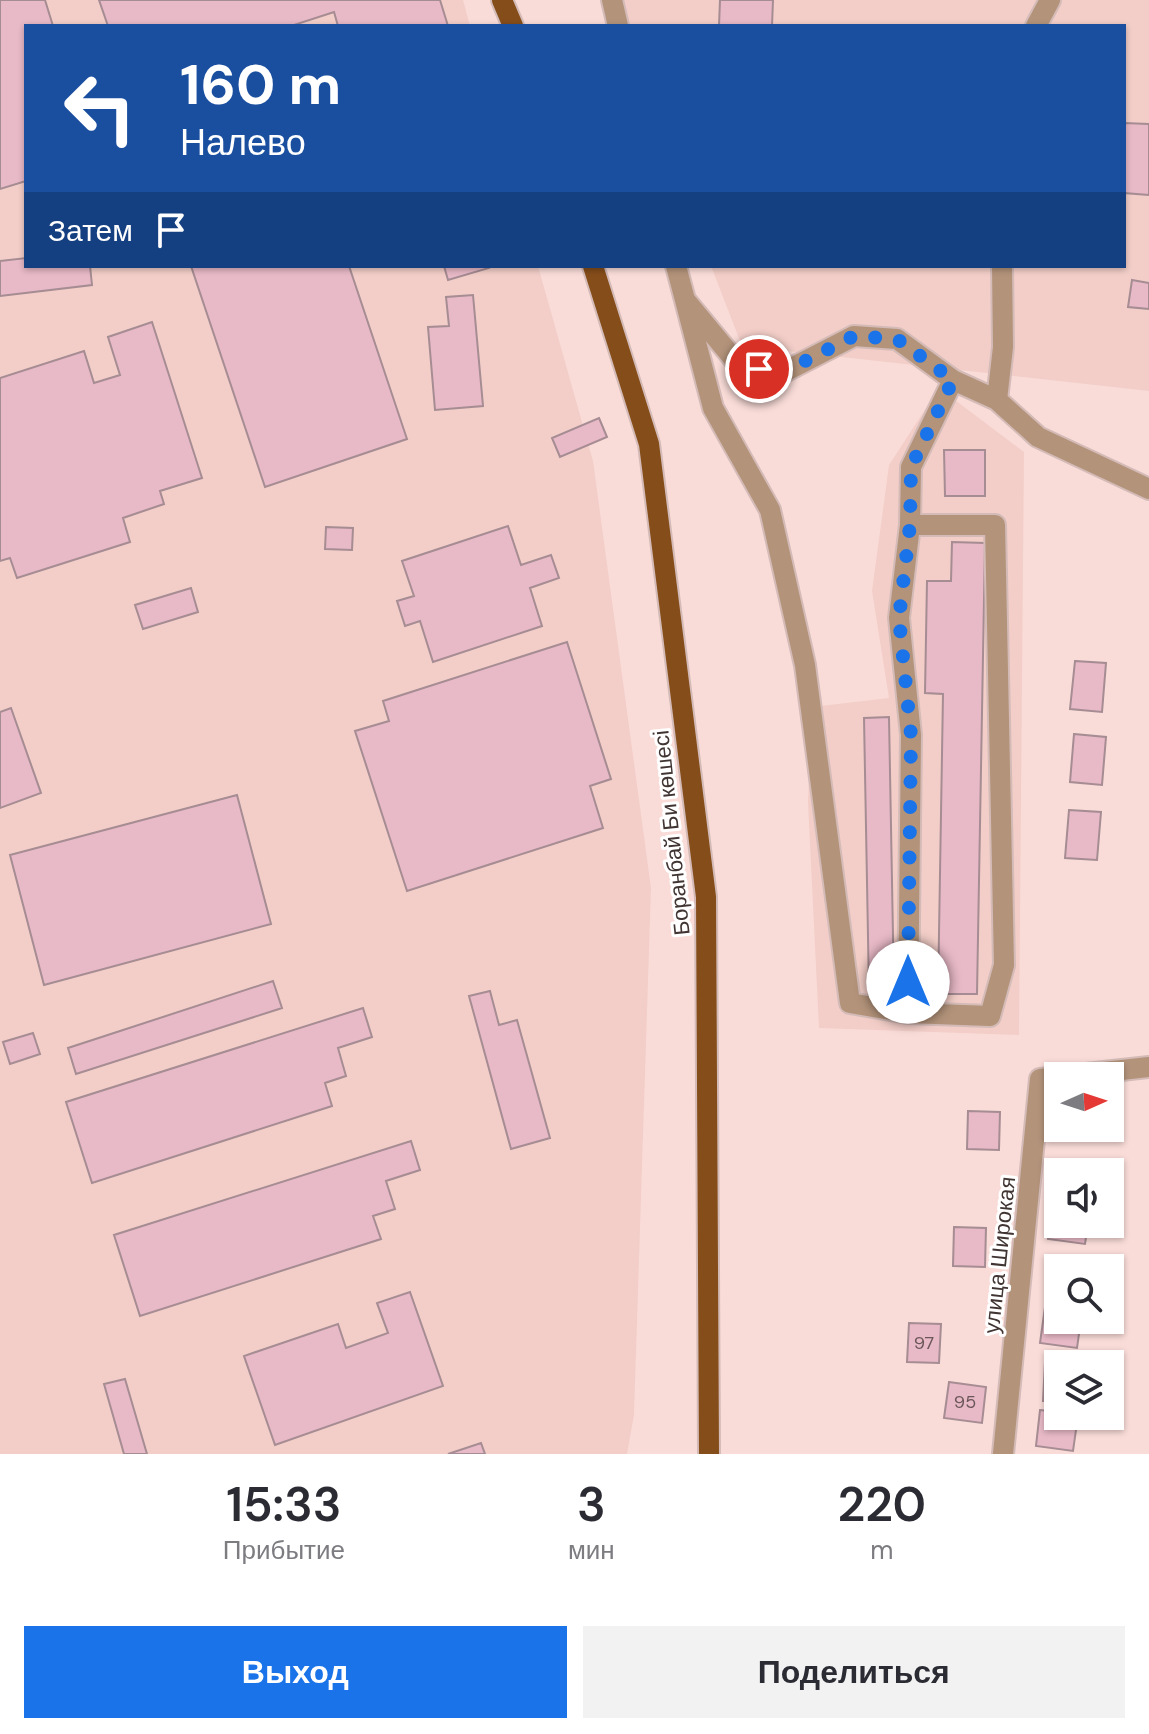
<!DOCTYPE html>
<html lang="ru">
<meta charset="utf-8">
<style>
:root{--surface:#fff;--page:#f2f2f3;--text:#2b2b33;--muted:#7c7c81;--accent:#1a73e8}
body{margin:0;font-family:"DM Sans",sans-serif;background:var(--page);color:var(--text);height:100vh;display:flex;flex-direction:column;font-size:30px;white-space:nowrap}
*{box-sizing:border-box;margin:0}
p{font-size:26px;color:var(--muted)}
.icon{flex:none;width:44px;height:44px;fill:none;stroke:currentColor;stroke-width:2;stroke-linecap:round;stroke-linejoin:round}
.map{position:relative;height:1454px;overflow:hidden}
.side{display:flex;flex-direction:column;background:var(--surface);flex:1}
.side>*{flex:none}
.hud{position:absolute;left:24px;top:24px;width:1102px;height:244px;border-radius:0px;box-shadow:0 2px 6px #0004;background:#1a4fa0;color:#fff;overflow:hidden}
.needle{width:52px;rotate:87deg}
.buttons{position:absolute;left:1044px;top:1062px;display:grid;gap:16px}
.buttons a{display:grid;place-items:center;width:80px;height:80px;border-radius:0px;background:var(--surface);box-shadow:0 2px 6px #0004;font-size:40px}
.pin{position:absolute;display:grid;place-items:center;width:68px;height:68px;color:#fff;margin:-34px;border:4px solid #fff;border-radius:50%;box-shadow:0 2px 8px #0007}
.me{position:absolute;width:88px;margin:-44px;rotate:0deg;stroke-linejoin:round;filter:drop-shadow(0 0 6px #0008)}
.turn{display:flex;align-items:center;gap:28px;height:168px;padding:0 24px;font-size:36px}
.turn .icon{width:104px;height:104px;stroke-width:2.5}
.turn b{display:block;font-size:56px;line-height:68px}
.then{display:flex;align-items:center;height:76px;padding:0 24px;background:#0003;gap:16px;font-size:30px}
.eta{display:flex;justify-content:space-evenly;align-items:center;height:136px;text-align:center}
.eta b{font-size:48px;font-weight:600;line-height:56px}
.action{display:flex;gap:16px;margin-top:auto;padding:16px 24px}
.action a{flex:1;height:92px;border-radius:0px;background:var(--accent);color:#fff;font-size:32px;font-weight:600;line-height:92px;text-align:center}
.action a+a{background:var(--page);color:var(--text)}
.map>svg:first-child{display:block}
.built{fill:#f3cec8}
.building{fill:#e8b9c7;stroke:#a68c93;stroke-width:2}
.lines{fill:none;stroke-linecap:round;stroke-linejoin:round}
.minor-casing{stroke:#d4bbb7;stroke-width:24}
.major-casing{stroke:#d4bbb7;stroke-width:24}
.minor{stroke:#b3937a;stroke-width:20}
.major{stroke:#854d1a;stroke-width:20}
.route{stroke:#1a73e8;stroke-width:14;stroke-dasharray:0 25.2}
.labels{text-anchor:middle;stroke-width:6;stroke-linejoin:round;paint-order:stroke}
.number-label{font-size:18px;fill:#6a5658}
.street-label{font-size:22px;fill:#403533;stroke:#fff}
</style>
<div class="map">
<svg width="1149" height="1454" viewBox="0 0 1149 1454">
<rect width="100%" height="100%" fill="#f9dcd8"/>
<!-- built -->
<path class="built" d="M0,0H463L470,26H26V266H538L593,461L651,888L634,1415L627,1454H0Z
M606,0H1149V391L742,346L711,266H1124V26H617Z
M939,388L1024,452L1019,1035L819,1028L808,803L812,707L889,698L872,591L889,465Z"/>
<!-- building -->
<path class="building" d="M0,0H45L53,26H26V181L0,189Z
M99,0H440L448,26H338L334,12L291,26H108Z
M720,0H773L772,26H719Z
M1124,123L1149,124V195L1124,193Z
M26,258V266H90L92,285L0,296V261Z
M191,266H349L407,439L265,487Z
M444,266H488L489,268L448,280Z
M1132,280L1149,283V309L1128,307Z
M473,295L483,406L435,410L428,327L449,326L446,297Z
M152,322L202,478L160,491L164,504L123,518L130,542L17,578L10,558L0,561V378L84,351L94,383L120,375L108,337Z
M599,418L607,437L560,457L552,438Z
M944,450H985V496H945Z
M508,526L521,565L551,555L559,578L530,588L542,626L433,662L420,621L405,626L397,601L414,596L402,561Z
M326,527L353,528L352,550L325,549Z
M952,542L985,543L977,994H938L943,694L925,693L927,581H951Z
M191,588L198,612L143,629L135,605Z
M567,642L611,779L590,786L603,828L407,891L355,731L389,721L383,701Z
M1075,661L1106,663L1102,712L1070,709Z
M11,708L41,793L0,808V712Z
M889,717L894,991H869L864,718Z
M1074,734L1106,737L1102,785L1070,782Z
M237,795L271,924L44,985L10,855Z
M1069,810L1101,812L1097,860L1065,858Z
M273,981L282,1008L76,1074L68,1048Z
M490,991L499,1025L517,1020L550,1138L511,1149L469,996Z
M363,1008L372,1037L338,1048L346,1076L325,1083L332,1106L92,1183L66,1102Z
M33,1033L40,1054L10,1064L3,1042Z
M968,1111L1000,1112L999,1150L967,1149Z
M411,1141L420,1170L386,1181L395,1209L373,1216L381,1239L140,1316L114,1235Z
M1053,1203L1058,1204V1224H1088L1085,1244L1048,1239Z
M954,1227L986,1228L985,1267L953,1266Z
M410,1292L443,1386L275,1445L244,1356L338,1324L346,1348L388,1333L377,1303Z
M1045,1307L1058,1309V1320H1081L1077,1348L1040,1343Z
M909,1323L941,1324L939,1363L907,1362Z
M1045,1362L1077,1364H1058V1401H1043Z
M125,1379L147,1454H124L104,1384Z
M949,1382L986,1387L982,1423L944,1418Z
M1040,1410L1058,1412V1416H1078L1073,1451L1036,1446Z
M481,1443L485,1454H448Z"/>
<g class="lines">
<!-- minor casing -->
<g class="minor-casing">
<path id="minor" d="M612,0L618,26
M1036,26L1050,0
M676,266L685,300L738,364L780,374L854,336L897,339L953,380L997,400L1038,437L1149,489
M685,300L713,408L770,510L805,665L850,1003L908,1013L911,735L899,618L910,525L911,467L953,380
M997,400L1003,347L1002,266
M908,1013L990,1016L1004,965L995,525H910
M1068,1076L1149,1067
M1003,1454L1040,1079L1058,1077"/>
</g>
<!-- major casing -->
<g class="major-casing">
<path id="major" d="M502,0L513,26
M593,266L649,444L706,897L709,1454"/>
</g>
<!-- minor -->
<use href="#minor" class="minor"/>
<!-- major -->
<use href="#major" class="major"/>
</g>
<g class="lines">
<!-- route -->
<path class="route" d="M759,369L780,374L854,336L897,339L953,380L911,467L910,525L899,618L911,735L908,982"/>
</g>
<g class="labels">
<!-- number labels -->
<g class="number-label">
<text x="924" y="1349">97</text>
<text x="965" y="1408">95</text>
</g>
<!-- street labels -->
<g class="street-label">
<text transform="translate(671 833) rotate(-96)" y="8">Боранбай Би көшесі</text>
<text transform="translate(999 1255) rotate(-84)" y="8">улица Широкая</text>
</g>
</g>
</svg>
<div class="buttons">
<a><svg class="needle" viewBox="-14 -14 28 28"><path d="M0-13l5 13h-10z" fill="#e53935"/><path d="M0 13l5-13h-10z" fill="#7c7c81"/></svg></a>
<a><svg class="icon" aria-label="sound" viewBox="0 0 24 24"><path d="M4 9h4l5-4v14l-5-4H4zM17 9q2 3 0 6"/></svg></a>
<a><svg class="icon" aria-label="search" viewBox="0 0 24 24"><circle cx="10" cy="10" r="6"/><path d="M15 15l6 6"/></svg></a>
<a><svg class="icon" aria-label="layers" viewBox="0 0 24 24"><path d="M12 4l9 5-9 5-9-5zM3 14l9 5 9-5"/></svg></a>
</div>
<div class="pin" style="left:759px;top:369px;background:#d93025"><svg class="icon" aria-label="arrive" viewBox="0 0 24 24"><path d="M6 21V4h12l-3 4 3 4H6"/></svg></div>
<svg class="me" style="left:908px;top:982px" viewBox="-20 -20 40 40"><circle r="19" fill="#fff"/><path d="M0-13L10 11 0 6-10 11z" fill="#1a73e8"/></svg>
<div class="hud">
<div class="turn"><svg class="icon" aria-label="left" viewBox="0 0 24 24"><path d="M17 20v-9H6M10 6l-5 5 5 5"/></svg><div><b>160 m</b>Налево</div></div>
<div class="then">Затем<svg class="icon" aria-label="arrive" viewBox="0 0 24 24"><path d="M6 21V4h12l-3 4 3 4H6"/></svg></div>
</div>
</div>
<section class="side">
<div class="eta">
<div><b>15:33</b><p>Прибытие</p></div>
<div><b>3</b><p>мин</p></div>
<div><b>220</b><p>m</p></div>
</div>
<div class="action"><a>Выход</a><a>Поделиться</a></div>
</section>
